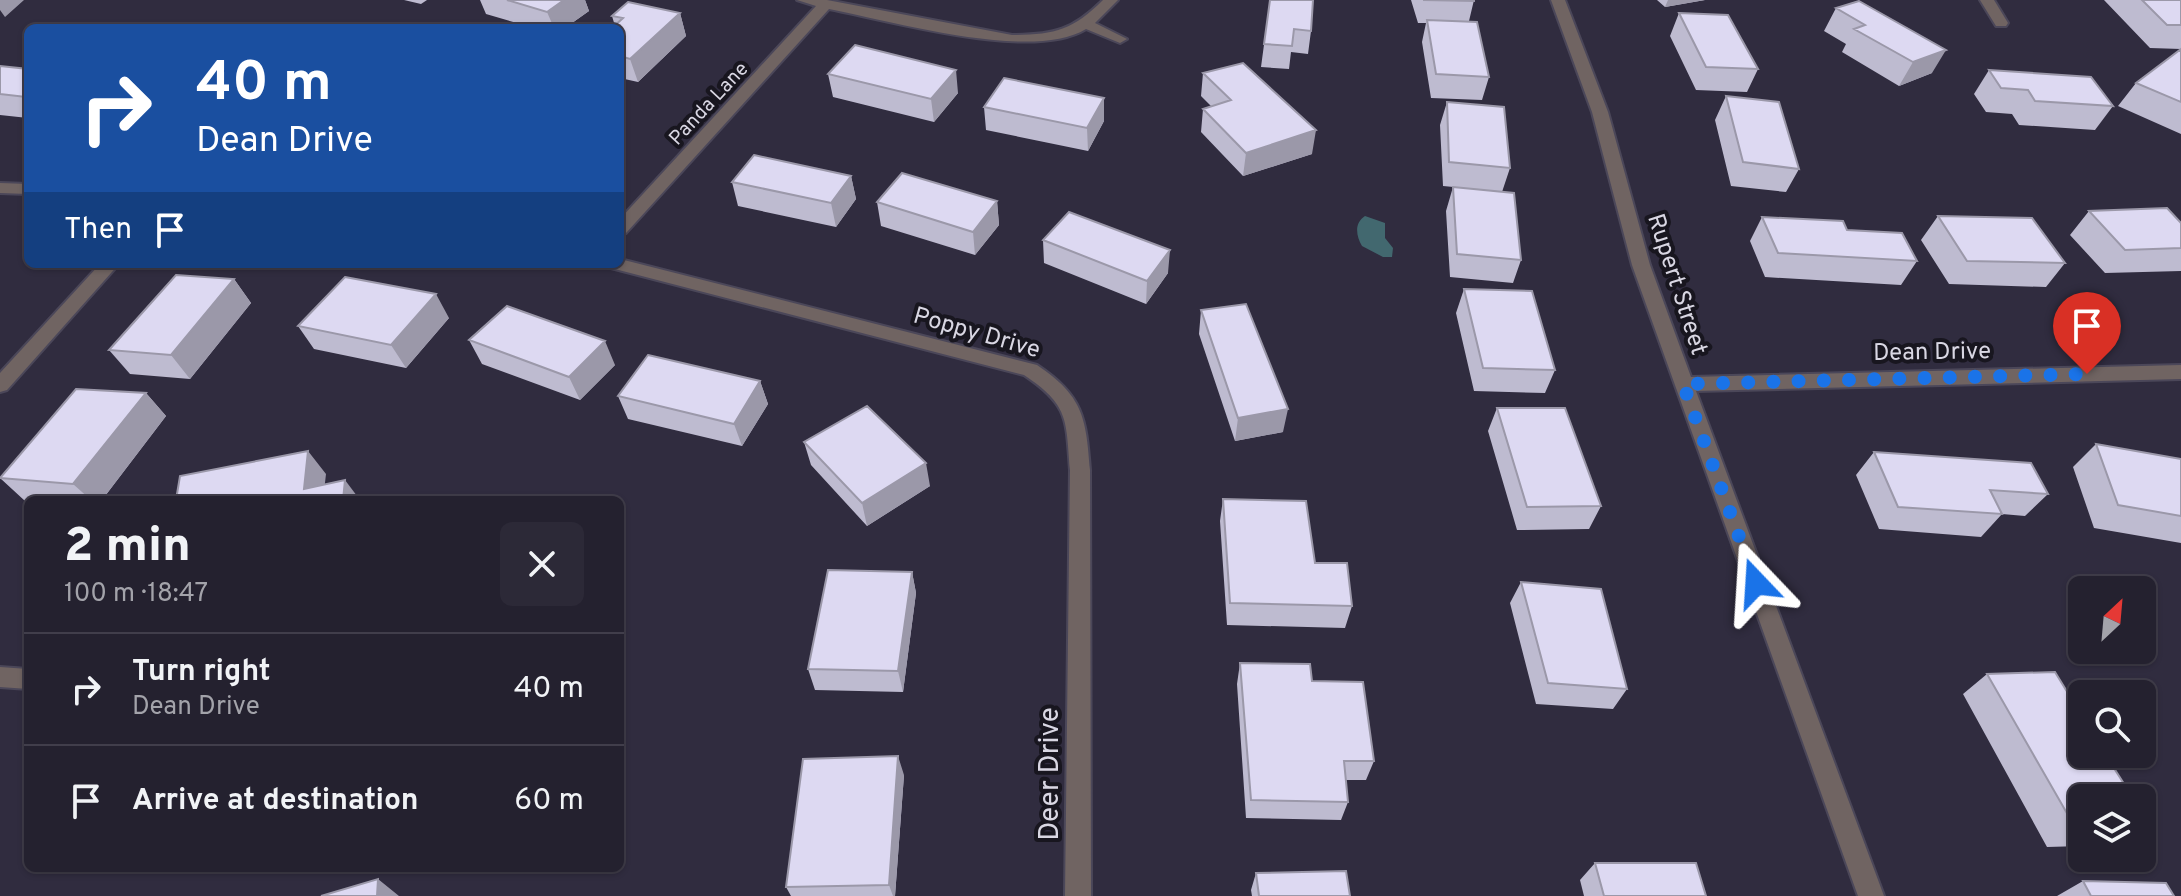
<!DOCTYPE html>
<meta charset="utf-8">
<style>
:root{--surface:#24212f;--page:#2c2937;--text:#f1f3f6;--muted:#a3a3aa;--line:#413e4b}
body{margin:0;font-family:Overpass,sans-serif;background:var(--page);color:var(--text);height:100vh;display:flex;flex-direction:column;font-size:30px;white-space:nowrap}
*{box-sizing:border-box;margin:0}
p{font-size:26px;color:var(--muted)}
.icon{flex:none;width:44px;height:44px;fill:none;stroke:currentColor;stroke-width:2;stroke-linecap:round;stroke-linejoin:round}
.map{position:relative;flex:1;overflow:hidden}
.drawer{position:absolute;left:24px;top:496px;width:600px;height:376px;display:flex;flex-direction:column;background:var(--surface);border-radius:12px;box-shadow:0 2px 6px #0004,0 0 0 2px var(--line)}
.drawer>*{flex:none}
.hud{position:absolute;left:24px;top:24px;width:600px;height:244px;border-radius:12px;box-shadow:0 2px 6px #0004,0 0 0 2px var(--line);background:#1a4fa0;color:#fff;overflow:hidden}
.needle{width:52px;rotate:26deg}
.controls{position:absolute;left:2068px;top:576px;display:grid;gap:16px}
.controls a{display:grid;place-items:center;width:88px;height:88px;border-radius:12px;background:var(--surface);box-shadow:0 2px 6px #0004,0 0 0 2px var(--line);font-size:40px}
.pin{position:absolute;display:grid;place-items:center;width:68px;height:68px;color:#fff;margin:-82px -34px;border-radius:50% 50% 50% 0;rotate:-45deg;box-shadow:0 0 8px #0007}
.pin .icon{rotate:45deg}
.me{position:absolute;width:88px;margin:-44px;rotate:340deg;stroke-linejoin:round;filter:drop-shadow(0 0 6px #0008)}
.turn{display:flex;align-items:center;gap:28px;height:168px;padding:0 40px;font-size:36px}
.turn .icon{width:104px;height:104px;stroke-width:2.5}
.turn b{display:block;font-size:56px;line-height:68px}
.then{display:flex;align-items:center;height:76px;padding:0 40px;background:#0003;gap:16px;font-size:30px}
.round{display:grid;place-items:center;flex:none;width:84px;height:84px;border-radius:12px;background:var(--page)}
.headline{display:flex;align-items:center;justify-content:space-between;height:136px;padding:0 40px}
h1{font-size:48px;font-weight:800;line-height:60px}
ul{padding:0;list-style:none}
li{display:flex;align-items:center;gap:24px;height:112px;padding:0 40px;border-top:2px solid var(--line)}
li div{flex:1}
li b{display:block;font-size:30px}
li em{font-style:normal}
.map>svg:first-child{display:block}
.water{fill:#42686f}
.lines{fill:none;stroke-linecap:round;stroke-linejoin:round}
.street-casing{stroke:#4b4759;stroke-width:4}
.street{fill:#706462;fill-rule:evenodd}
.wall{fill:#bebbd0}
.shaded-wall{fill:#9b98a9}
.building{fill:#ddd9f2;stroke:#9b98a9;stroke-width:2}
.route{stroke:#1a73e8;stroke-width:14;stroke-dasharray:0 25.2}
.labels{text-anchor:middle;stroke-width:8;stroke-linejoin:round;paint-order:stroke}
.far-street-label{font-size:20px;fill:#d9d7e3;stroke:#18161f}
.street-label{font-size:24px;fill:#d9d7e3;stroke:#18161f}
.near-street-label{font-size:28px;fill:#d9d7e3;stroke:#18161f}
</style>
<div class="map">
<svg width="2181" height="896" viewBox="0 0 2181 896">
<rect width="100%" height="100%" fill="#302c3f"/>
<!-- water -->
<path class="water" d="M1365,216L1385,223V238L1393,248L1392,257H1383L1362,246C1356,236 1354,223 1365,216Z"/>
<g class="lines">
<!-- street casing -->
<g class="street-casing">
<path id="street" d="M797,0H827L1012,35C1054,35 1073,30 1103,0H1118L1095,23L1127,39L1120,43L1086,29C1032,62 892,21 829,9L626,233L620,234V219L816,6Z
M1551,0H1565L1608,112L1650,265L1691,377L2181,365V379L1696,391L1884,896H1858L1632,265L1592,112Z
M1980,0H1994L2008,23L2006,26H1996Z
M0,183L28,184V194L0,193Z
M620,259L1037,365C1083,396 1086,417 1090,470L1091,896H1065L1070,470C1066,419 1069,405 1024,375L611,268L608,264H620Z
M100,264H119L7,390L0,392V373Z
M0,667L28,669V689L0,687Z"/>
</g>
<!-- street -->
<use href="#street" class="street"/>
</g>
<!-- wall -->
<path class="wall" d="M404,0H427L421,4Z
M480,0H585L589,11L565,28H534L486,14Z
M1270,0L1311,31L1308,54L1291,52L1289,69L1261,67Z
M1411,0H1474L1469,21L1489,77L1482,100L1431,98L1422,42L1426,23H1418Z
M1657,0H1705L1665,7Z
M2104,0H2181V134L2118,106L2136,83L2181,49L2150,48Z
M1859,1L1932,73L1899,86L1842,52L1846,44L1824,31L1836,8Z
M680,13L686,36L638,82L620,78V28L615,26L612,16Z
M1679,13L1758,69L1747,92L1696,90L1670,36Z
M0,66L28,69V118L0,115Z
M1989,70L2113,106L2095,130L2019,125L2012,114L1986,112L1974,94Z
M1203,73L1312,154L1243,176L1201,132L1203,109L1211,106L1201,96Z
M828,74L958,93L934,122L833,97Z
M1726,96L1799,169L1786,192L1731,186L1715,120Z
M1104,98V121L1088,151L986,130L984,107Z
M1447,102L1510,168L1502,192L1521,260L1513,283L1450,277L1446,211L1453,187L1485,190L1443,186L1440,125Z
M851,176L856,199L836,227L738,206L732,182Z
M997,201L999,225L975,255L881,226L877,202Z
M2089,211L2181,223V271L2105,273L2070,235Z
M1938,216L2065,263L2046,287L1949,284L1921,240Z
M1762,217L1847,230L1917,261L1901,285L1765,277L1750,241Z
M1043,240L1168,273L1146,304L1044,263Z
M234,279L251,303L190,379L130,374L109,350Z
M1464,289L1555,370L1545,393L1474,391L1456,313Z
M1201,310L1283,432L1235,441L1199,334Z
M449,318L406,368L314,349L298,326Z
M469,340L615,365L580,400L482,364Z
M760,381L768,404L742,446L628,419L618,396Z
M146,393L166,416L102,500H28V501H25L0,478Z
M1497,408L1601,506L1589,529L1517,530L1488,431Z
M804,442L930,486L867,526L811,465Z
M2096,444L2181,459V543L2094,528L2073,467Z
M1874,452L2048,494L2025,516L2002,514L1981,537L1879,529L1856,475Z
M1223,499L1315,563L1352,606L1345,628L1227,625L1220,521Z
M912,572L916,593L903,692L815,690L808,669Z
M1521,582L1627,689L1613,709L1536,704L1510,603Z
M1240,663L1312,681L1374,761L1366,780H1346L1348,802L1341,820L1246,818L1237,684Z
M1987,674L2082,798V846L2047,847L1963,694Z
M904,775L895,896H791L786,887Z
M1595,863L1706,896H1584L1580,880Z
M1256,873L1350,896H1252L1251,890Z
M2083,881L2091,896H2057Z"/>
<!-- shaded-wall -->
<path class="shaded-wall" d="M0,0H24L5,17L0,10Z
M564,0H585L589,11L565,28H554L547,12Z
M1668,0H1705L1665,7Z
M680,13L686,36L638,82L630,59Z
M1946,50L1932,73L1899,86L1913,62Z
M956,70L958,93L934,122L931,99Z
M1104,98V121L1088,151L1087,128Z
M1316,130L1312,154L1243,176L1246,153Z
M851,176L856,199L836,227L831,203Z
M997,201L999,225L975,255L973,232Z
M1170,250L1168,273L1146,304L1147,281Z
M234,279L251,303L190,379L171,355Z
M436,294L449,318L406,368L391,345Z
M605,341L615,365L580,400L569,377Z
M760,381L768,404L742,446L734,424Z
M146,393L166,416L102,500H91L73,484Z
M1288,409L1283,432L1235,441L1238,418Z
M308,451L326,474L323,500L304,489Z
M926,463L930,486L867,526L862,503Z
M345,480L360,500H343Z
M912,572L916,593L903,692L898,671Z
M898,756L904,775L895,896H893L889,885Z
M378,879L399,896H377Z"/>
<!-- building -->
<path class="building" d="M507,0H564L547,12Z
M1270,0H1313L1311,31L1294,29L1292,46L1264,44Z
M1423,0H1474V1Z
M2142,0H2181V25H2167Z
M1859,1L1946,50L1913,62L1854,29L1865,25L1836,8Z
M628,2L680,13L630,59L620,56V28H612L623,18L612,16Z
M1679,13L1728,15L1758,69L1706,67Z
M1427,20L1477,22L1489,77L1436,74Z
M855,45L956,70L931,99L828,74Z
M2181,49V102L2136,83Z
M1243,63L1316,130L1246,153L1203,109L1231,100L1203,73Z
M0,66L28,69V95L26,97L0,94Z
M1989,70L2091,77L2113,106L2035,101L2028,90L2001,88Z
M1004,78L1104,98L1087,128L984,107Z
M1726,96L1779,102L1799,169L1743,162Z
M1447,102L1504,107L1510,168L1449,162Z
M754,155L851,176L831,203L732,182Z
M902,173L997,201L973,232L877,202Z
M1453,187L1514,193L1521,260L1457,254Z
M2167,208L2181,223V248L2125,250L2089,211Z
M1069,212L1170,250L1147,281L1043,240Z
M1938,216L2032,218L2065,263L1967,261Z
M1762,217L1843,221L1847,230L1902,233L1917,261L1778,253Z
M176,275L234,279L171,355L109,350Z
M345,277L436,294L391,345L298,326Z
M1464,289L1532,291L1555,370L1483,368Z
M1246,304L1288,409L1238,418L1201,310Z
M507,306L605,341L569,377L469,340Z
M648,355L760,381L734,424L618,396Z
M76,389L146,393L73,484L0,478Z
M867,406L926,463L862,503L804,442Z
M1497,408H1565L1601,506L1527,507Z
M2096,444L2181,459V516L2118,505Z
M308,451L304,489L345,480L343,500H296L297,498L288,500H176L180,476Z
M1874,452L2031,463L2048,494L1990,490L2002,514L1898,507Z
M1223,499L1306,501L1315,563H1347L1352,606L1230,603Z
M828,570L912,572L898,671L808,669Z
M1521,582L1601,589L1627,689L1548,683Z
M1240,663L1310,664L1312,681L1363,682L1374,761H1344L1348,802L1251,800Z
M2055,672L2082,716V754H2105L2133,798H2082V829H2076L1987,674Z
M898,756L889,885L786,887L803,759Z
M2142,813L2151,827H2142Z
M1595,863H1696L1706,896H1604Z
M1346,871L1350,896H1259L1256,873Z
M378,879L377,896H321Z
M2083,881L2166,883L2174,896H2091Z"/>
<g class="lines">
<!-- route -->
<path class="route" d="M1756,583L1683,384L2087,374"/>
</g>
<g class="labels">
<!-- far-street labels -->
<g class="far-street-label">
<text transform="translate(708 103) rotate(-47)" y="7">Panda Lane</text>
</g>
<!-- street labels -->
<g class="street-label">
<text transform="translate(1678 284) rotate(72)" y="8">Rupert Street</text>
<text transform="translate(977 332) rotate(16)" y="8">Poppy Drive</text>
<text transform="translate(1932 351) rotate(-1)" y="8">Dean Drive</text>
</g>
<!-- near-street labels -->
<g class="near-street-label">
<text transform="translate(1048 774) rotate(-90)" y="10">Deer Drive</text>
</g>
</g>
</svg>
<div class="controls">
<a><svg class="needle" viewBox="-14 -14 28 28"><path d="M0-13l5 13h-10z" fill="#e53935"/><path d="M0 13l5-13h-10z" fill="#a3a3aa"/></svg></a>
<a><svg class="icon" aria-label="search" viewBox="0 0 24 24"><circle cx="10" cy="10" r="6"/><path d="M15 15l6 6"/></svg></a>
<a><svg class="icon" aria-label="layers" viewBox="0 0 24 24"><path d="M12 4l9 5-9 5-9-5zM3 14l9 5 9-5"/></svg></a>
</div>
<div class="pin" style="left:2087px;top:374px;background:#d93025"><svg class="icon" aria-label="arrive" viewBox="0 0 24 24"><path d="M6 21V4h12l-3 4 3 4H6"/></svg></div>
<svg class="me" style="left:1756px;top:583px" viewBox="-20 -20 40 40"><path d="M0-17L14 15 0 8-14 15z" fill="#1a73e8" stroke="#fff" stroke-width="4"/></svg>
<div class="hud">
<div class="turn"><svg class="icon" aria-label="right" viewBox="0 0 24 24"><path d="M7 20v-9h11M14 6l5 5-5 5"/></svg><div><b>40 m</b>Dean Drive</div></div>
<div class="then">Then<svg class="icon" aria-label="arrive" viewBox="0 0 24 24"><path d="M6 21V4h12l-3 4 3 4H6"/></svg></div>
</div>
<section class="drawer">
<div class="headline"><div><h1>2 min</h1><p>100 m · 18:47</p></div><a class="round"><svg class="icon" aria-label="close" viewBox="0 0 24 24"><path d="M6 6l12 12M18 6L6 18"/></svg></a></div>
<ul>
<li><svg class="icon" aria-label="right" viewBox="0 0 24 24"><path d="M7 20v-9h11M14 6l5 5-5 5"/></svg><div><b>Turn right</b><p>Dean Drive</p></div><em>40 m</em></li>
<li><svg class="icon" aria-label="arrive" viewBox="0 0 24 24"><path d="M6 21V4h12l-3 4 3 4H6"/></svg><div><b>Arrive at destination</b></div><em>60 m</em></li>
</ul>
</section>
</div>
